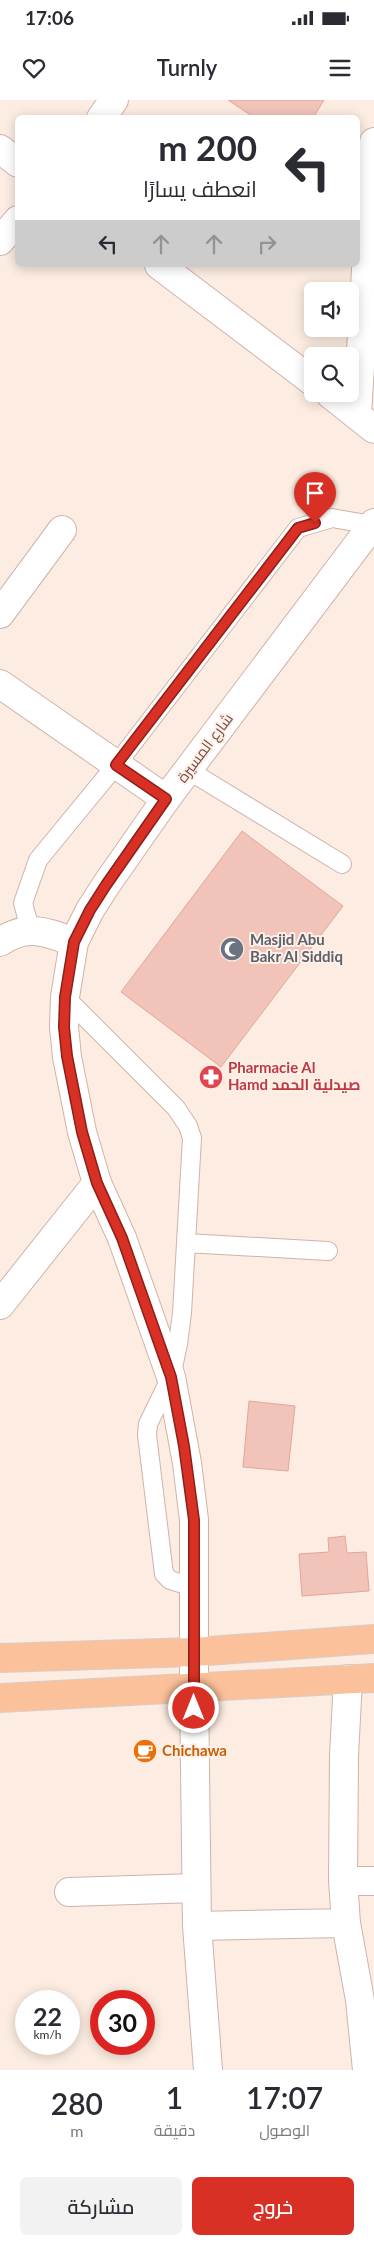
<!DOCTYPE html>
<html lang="ar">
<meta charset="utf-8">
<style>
:root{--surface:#fff;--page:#f2f2f3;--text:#2b2b33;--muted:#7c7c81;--accent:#d93025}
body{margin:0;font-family:Lato,Cairo,sans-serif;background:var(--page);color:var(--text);direction:rtl;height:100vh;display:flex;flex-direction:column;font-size:19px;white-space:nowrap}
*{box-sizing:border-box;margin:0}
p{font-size:16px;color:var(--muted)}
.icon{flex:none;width:28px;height:28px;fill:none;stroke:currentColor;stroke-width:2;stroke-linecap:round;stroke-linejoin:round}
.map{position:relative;height:1970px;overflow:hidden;direction:ltr}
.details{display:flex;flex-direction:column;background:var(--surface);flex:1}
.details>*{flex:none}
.banner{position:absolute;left:15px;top:15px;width:345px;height:152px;border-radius:8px;box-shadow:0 2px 12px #0003;direction:rtl;background:#fff;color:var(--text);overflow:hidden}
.tools{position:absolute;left:304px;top:182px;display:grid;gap:10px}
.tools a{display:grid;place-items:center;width:55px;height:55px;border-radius:8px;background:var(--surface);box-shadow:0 2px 12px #0003;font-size:25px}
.speed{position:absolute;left:15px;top:1890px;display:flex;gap:10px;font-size:25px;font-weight:700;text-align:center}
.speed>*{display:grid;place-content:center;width:65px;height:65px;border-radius:50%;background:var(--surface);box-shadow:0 2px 12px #0003;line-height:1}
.speed small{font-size:12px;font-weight:400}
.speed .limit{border:8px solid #d22;background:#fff;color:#111}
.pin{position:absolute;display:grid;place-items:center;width:42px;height:42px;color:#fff;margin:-51px -21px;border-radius:50% 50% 50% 0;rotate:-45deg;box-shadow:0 0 5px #0007}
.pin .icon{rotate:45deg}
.me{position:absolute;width:55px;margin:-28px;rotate:0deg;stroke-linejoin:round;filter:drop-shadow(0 0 4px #0008)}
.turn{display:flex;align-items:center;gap:18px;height:105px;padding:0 20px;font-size:22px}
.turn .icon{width:65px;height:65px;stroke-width:2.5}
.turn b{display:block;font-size:35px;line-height:42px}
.lanes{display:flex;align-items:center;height:48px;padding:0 20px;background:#0003;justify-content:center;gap:25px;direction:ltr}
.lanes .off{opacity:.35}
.eta{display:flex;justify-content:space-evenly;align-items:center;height:85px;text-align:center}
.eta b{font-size:30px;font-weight:600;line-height:35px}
.action{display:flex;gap:10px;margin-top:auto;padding:10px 20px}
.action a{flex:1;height:58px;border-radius:8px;background:var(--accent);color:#fff;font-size:20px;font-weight:600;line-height:58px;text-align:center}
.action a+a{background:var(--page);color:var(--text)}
.status{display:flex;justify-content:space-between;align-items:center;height:35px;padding:0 25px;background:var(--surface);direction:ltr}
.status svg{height:14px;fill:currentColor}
header{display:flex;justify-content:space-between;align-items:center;height:65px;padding:0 20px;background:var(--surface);font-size:22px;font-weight:600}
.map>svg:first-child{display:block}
.building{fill:#f1c3b9;stroke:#e3a69a}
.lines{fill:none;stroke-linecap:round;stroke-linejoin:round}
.lane-casing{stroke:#cfb3ab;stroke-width:20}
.street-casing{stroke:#cfb3ab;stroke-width:30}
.secondary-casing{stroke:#d2b2a8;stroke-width:30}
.primary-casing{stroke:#d8cdcc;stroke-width:30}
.lane{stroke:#fff;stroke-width:18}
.street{stroke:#fff;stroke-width:28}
.secondary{stroke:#fff;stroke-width:28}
.primary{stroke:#fac19a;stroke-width:28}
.route-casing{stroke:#8d1f18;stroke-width:12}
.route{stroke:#d93025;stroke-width:9}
.labels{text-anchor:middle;stroke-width:4;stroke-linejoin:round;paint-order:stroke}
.street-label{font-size:15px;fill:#734e49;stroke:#fff0e7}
.worship-label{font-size:15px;font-weight:bold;fill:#5b616d;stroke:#fff0e7;text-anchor:start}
.health-label{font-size:15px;font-weight:bold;fill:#be3a42;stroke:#fff0e7;text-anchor:start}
.food-label{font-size:15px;font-weight:bold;fill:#c56008;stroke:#fff0e7;text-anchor:start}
</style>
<div class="status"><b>17:06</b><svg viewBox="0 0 49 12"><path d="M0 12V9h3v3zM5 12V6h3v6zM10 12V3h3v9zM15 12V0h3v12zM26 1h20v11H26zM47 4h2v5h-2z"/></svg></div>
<header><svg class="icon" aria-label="menu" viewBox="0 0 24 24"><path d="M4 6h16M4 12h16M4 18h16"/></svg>Turnly<svg class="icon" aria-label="heart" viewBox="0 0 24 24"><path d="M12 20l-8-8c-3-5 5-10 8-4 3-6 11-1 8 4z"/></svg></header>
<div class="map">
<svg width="374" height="1970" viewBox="0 0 374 1970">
<rect width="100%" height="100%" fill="#fcece1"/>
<!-- building -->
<path class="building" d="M228,0H324L313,18H255Z
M242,731L343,806L221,967L121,892Z
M249,1301L295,1306L288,1371L243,1367Z
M345,1436L347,1453L366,1452L369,1491L302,1496L299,1454L329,1452L328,1438Z"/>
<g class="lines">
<!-- lane casing -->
<g class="lane-casing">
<path id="lane" d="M188,670L342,764
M30,829L23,803L38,760L116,665L298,428L332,418L372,425
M65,897L176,1008L188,1026L192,1038L182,1213L178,1244L171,1277L148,1324L147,1335L164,1474L170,1480L193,1487
M186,1143L328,1151"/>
</g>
<!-- street casing -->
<g class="street-casing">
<path id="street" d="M101,18L114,0
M0,49L18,63
M0,141L18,120
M159,165L312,281
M330,294L374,329
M357,314L374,42
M0,514L62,430
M0,584L166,699
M0,842C27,823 46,832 74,842
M0,1205L97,1083
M348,1579L344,1656L343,1781L346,1823L360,1900L367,1970
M194,1589L197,1826L208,1970
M343,1781H374
M69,1792L196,1788
M197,1826L346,1823"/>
</g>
<!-- secondary casing -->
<g class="secondary-casing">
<path id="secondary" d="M194,1589V1420L187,1363L171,1277L122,1138L97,1083L82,1032L67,957L64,927L65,897L74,842L90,810L106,785L166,699L374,423"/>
</g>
<!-- primary casing -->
<g class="primary-casing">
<path id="primary" d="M0,1558L194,1552L374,1539
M0,1598L374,1578"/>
</g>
<!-- lane -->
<use href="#lane" class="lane"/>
<!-- street -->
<use href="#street" class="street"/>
<!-- secondary -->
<use href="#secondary" class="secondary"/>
<!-- primary -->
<use href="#primary" class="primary"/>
</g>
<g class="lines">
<!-- route casing -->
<g class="route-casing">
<path id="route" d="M194,1608V1420L184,1346L171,1277L122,1138L97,1083L82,1032L67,956L64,927L65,897L74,842L90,810L106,785L166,699L116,665L298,428L315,423"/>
</g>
<!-- route -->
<use href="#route" class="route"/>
</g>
<!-- icons -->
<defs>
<g id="mosque-disc" transform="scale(1.25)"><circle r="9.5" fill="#6b7280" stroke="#fff0e7"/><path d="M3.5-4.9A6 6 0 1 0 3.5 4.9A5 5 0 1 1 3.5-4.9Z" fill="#fff"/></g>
<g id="pharmacy-disc" transform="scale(1.25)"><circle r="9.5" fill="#e0444e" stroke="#fff0e7"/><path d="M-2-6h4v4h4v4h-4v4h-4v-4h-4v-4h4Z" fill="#fff"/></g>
<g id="cafe-disc" transform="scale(1.25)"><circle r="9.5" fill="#e8710a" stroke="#fff0e7"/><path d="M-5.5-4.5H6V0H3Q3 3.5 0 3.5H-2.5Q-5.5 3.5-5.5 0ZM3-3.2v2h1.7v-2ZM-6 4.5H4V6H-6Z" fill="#fff"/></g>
</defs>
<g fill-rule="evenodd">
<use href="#mosque-disc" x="232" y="849"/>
<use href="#pharmacy-disc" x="211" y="977"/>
<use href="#cafe-disc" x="145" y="1651"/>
</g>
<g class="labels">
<!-- street labels -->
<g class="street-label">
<text transform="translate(205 648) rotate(-53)" y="5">شارع المسيرة</text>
</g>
<!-- worship labels -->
<g class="worship-label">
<text x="250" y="845">Masjid Abu<tspan x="250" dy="17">Bakr Al Siddiq</tspan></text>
</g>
<!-- health labels -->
<g class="health-label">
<text x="228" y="973">Pharmacie Al<tspan x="228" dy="17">Hamd صيدلية الحمد</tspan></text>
</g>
<!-- food labels -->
<g class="food-label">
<text x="162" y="1656">Chichawa</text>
</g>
</g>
</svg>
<div class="tools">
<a><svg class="icon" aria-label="sound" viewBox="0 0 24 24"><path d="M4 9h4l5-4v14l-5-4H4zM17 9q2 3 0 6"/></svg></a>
<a><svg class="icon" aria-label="search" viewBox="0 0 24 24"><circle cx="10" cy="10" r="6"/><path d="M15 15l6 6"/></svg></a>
</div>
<div class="speed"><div>22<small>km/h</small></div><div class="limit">30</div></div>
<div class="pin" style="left:315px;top:423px;background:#d93025"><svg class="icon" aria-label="arrive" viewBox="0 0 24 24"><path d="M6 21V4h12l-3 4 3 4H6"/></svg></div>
<svg class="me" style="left:194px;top:1608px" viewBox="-20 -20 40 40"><circle r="17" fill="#d93025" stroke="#fff" stroke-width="3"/><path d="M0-11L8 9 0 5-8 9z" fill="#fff"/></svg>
<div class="banner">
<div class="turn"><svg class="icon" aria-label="left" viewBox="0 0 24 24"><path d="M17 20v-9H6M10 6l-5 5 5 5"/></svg><div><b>200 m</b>انعطف يسارًا</div></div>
<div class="lanes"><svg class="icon" aria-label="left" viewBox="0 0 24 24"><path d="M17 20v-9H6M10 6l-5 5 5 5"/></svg><svg class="icon off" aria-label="ahead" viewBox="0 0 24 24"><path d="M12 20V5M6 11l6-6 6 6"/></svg><svg class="icon off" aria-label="ahead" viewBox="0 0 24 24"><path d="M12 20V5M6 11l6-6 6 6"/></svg><svg class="icon off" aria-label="right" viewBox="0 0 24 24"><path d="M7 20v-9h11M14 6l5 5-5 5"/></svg></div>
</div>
</div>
<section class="details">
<div class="eta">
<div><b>17:07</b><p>الوصول</p></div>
<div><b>1</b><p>دقيقة</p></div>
<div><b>280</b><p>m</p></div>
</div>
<div class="action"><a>خروج</a><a>مشاركة</a></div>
</section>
